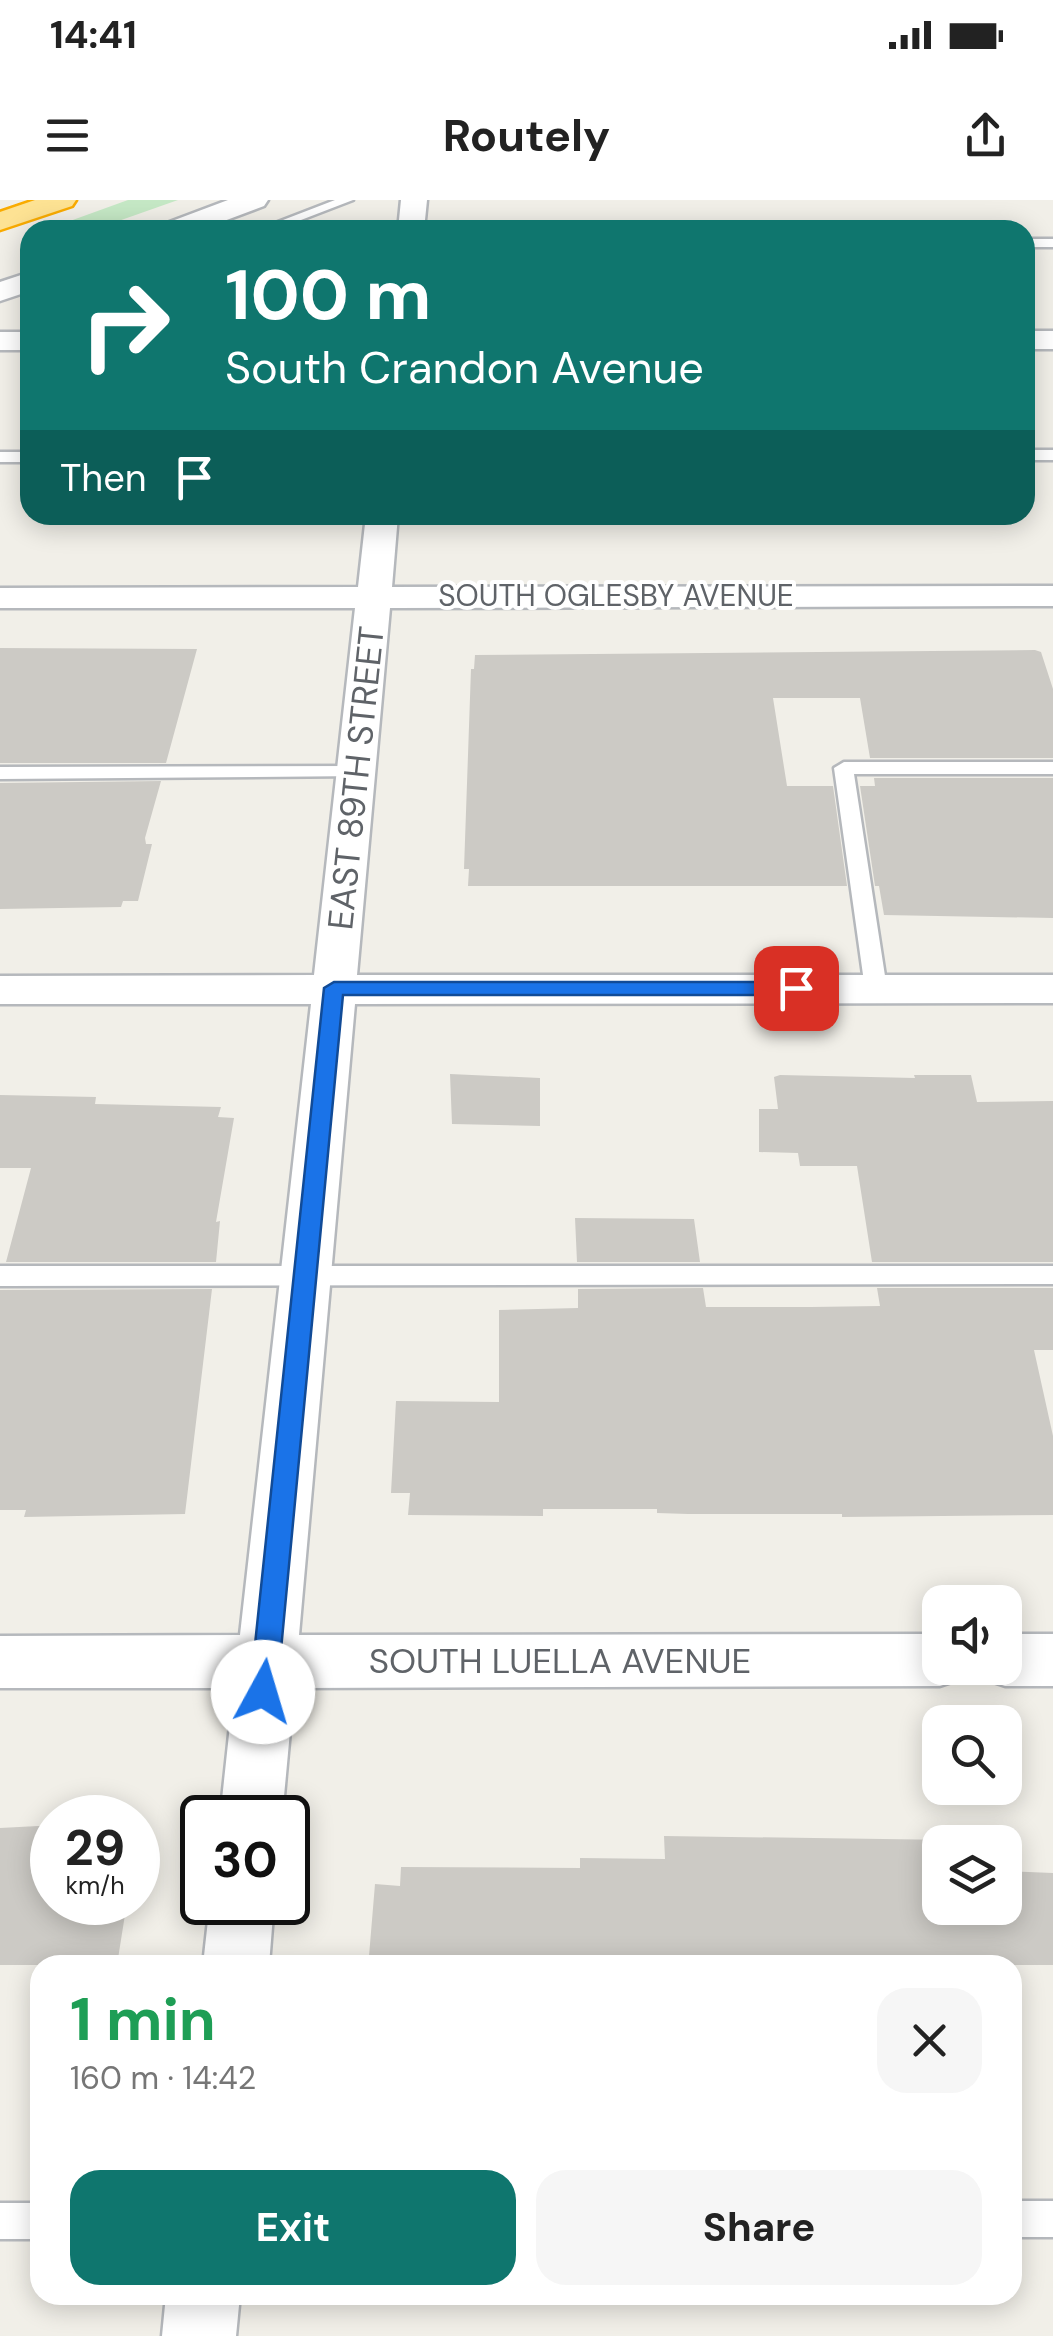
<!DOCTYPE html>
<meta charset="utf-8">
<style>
:root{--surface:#fff;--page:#f6f6f6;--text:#222;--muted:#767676;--accent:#0f766e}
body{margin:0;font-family:"DM Sans",sans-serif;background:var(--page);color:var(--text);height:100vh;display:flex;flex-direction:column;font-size:38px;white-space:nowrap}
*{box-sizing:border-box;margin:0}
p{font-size:32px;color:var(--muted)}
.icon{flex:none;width:55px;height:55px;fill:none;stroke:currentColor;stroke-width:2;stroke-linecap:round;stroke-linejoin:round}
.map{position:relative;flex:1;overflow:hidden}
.sheet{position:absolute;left:30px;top:1755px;width:992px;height:350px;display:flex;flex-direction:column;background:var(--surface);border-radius:30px;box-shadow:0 5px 25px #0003}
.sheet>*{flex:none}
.top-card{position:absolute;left:20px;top:20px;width:1015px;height:305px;border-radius:30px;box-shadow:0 5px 25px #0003;background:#0f766e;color:#fff;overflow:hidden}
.tools{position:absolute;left:922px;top:1385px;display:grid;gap:20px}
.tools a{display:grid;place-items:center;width:100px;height:100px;border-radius:20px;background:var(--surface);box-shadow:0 5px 25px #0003;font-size:50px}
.speed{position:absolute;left:30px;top:1595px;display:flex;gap:20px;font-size:50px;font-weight:700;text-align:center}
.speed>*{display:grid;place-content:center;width:130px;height:130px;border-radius:50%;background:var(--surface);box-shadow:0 5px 25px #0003;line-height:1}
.speed small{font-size:25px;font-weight:400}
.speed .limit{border:5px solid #111;border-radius:15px;background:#fff;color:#111}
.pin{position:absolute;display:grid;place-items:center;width:85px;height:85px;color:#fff;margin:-42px;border-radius:20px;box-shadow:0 5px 15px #0006}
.me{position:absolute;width:110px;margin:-55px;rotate:6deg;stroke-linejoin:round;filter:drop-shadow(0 0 8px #0008)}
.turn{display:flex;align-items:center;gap:35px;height:210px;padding:0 40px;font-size:45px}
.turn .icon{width:130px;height:130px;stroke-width:2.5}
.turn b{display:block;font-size:70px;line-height:85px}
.then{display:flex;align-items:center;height:95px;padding:0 40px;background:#0003;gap:20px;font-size:38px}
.round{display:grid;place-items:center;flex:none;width:105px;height:105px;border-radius:30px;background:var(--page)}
.summary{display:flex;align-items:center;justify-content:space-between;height:170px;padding:0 40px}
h1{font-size:60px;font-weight:700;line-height:75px;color:#1e9e55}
.button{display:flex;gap:20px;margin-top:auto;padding:20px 40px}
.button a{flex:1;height:115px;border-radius:30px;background:var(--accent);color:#fff;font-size:40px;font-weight:700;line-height:115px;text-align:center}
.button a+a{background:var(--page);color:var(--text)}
.status{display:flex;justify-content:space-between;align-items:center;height:70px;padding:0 50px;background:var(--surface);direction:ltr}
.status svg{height:28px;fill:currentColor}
header{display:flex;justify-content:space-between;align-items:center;height:130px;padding:0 40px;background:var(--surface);font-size:45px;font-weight:700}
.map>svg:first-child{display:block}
.green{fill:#c5e8c5}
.building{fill:#cccac5}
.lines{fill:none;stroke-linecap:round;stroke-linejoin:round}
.service-casing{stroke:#b5b8bc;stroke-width:5}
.minor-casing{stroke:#b5b8bc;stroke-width:5}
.tertiary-casing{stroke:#b5b8bc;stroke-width:5}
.motorway-casing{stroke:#f9ab00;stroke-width:5}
.service{fill:#fff;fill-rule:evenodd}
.minor{fill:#fff;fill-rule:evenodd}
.tertiary{fill:#fff;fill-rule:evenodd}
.motorway{fill:#fde293;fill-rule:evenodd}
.route{fill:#1a73e8;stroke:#114b97;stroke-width:2.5}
.labels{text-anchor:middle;stroke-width:8;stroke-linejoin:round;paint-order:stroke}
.far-street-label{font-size:30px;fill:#5f6368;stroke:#fff}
.street-label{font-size:35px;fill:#5f6368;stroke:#fff}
</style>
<div class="status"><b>14:41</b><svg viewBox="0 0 49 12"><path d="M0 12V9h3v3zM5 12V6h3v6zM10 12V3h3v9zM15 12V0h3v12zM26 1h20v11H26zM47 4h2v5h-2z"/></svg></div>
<header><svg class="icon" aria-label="menu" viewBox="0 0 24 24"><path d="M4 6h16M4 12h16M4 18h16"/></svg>Routely<svg class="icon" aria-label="share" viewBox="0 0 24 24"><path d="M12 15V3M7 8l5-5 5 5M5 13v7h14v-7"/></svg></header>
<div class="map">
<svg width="1053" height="2136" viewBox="0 0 1053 2136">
<rect width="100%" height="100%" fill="#f1efe8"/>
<!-- green -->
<path class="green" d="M128,0H178L93,30H45Z"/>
<!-- building -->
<path class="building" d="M0,448L197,449L166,563H0Z
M1035,450L1041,452L1053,489V558H870L860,498H773L787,586H833L847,686H468L469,669H464L471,469H474L475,455Z
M874,578H1053V718L884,715L879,686H875L860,586H875Z
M161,581L145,638L146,644H152L138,701H123L121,707L0,709V583Z
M450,874L540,878V926L452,924Z
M780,875L915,878L914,875H971L977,902L1053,901V1062H872L857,966H800L798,953L759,952V909H778L774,877Z
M0,895L96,897L95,904L221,907L218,917L234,918L216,1022L220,1021L216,1062H6L31,968H0Z
M575,1018L694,1019L700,1062H577Z
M703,1088L706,1107H811L880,1106L877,1088H1053V1150H1034L1053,1236V1315L842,1317V1314H688L657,1313V1309H543V1316L408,1315L410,1293H391L396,1201L499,1202V1110L578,1108V1089Z
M212,1089L185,1314L24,1317L26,1310H0V1090Z
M38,1626H52V1702H127L117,1765H0V1628Z
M664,1636L952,1640L940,1642V1708H1005V1671L1053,1673V1765H480V1760L369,1756L375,1684L400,1686L401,1667L580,1668V1658L665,1659Z"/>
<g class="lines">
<!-- service casing -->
<g class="service-casing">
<path id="service" d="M335,0H353L275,30H257Z
M1025,39H1053V47H1025Z
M1025,250H1053V260H1025Z
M0,252H30V262H0Z
M844,562H1053V574H854L887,789L876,796L865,789L834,568Z
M356,566L366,572L363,576L0,579V567Z
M0,1066H1053V1084L0,1086Z
M1012,2001H1053V2037H1012Z
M0,2003H40V2039H0Z"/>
</g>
<!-- minor casing -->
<g class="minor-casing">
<path id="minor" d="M401,0H427L424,30H398Z
M1025,131H1053V149H1025Z
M0,132H30V150H0Z
M366,315H398L392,387L1053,386V406L390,408L357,775H1053V803L355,804L299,1435L940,1434V1468H966L961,1479L940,1486L294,1488L282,1618H220L234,1488H0V1436L240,1435L311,804H0V776L314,775L355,408H0V388L358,387Z
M1005,1434H1053V1486H1005L984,1479L979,1468H1005Z
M210,1702H274L269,1765H203Z
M166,2095H240L236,2136H162Z"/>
</g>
<!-- tertiary casing -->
<g class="tertiary-casing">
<path id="tertiary" d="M228,0H268L264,6L200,30H160L164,24Z
M30,72V91L0,101V82Z"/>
</g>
<!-- motorway casing -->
<g class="motorway-casing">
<path id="motorway" d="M35,0H76L72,6L0,30V12Z"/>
</g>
<!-- service -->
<use href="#service" class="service"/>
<!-- minor -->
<use href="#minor" class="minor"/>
<!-- tertiary -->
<use href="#tertiary" class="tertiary"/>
<!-- motorway -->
<use href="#motorway" class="motorway"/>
</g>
<!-- route -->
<path class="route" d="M334,782H796L806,788L796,795H343L277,1492L273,1500L263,1504L254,1500L250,1492L324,788Z"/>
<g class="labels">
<!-- far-street labels -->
<g class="far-street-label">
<text x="616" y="406">SOUTH OGLESBY AVENUE</text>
</g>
<!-- street labels -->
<g class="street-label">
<text transform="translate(356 578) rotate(-84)" y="12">EAST 89TH STREET</text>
<text x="560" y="1473">SOUTH LUELLA AVENUE</text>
</g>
</g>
</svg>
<div class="tools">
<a><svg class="icon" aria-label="sound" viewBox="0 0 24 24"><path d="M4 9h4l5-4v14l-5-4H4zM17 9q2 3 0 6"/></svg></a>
<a><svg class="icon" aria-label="search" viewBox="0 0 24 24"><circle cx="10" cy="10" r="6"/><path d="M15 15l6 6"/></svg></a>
<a><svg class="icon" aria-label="layers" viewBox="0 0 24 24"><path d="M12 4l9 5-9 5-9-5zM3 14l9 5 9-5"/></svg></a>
</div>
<div class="speed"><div>29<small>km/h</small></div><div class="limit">30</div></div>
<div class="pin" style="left:796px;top:788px;background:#d93025"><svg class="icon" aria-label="arrive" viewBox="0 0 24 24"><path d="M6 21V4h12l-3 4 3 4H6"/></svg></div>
<svg class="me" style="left:263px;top:1492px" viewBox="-20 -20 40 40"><circle r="19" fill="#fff"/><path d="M0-13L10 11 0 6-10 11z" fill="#1a73e8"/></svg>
<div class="top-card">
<div class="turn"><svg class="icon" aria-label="right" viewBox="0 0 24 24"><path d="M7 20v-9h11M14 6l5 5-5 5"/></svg><div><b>100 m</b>South Crandon Avenue</div></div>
<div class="then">Then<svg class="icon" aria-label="arrive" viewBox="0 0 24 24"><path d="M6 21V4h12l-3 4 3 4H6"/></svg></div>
</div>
<section class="sheet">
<div class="summary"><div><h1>1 min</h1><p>160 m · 14:42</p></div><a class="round"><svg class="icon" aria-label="close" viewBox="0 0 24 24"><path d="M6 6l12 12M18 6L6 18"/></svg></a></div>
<div class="button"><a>Exit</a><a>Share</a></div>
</section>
</div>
